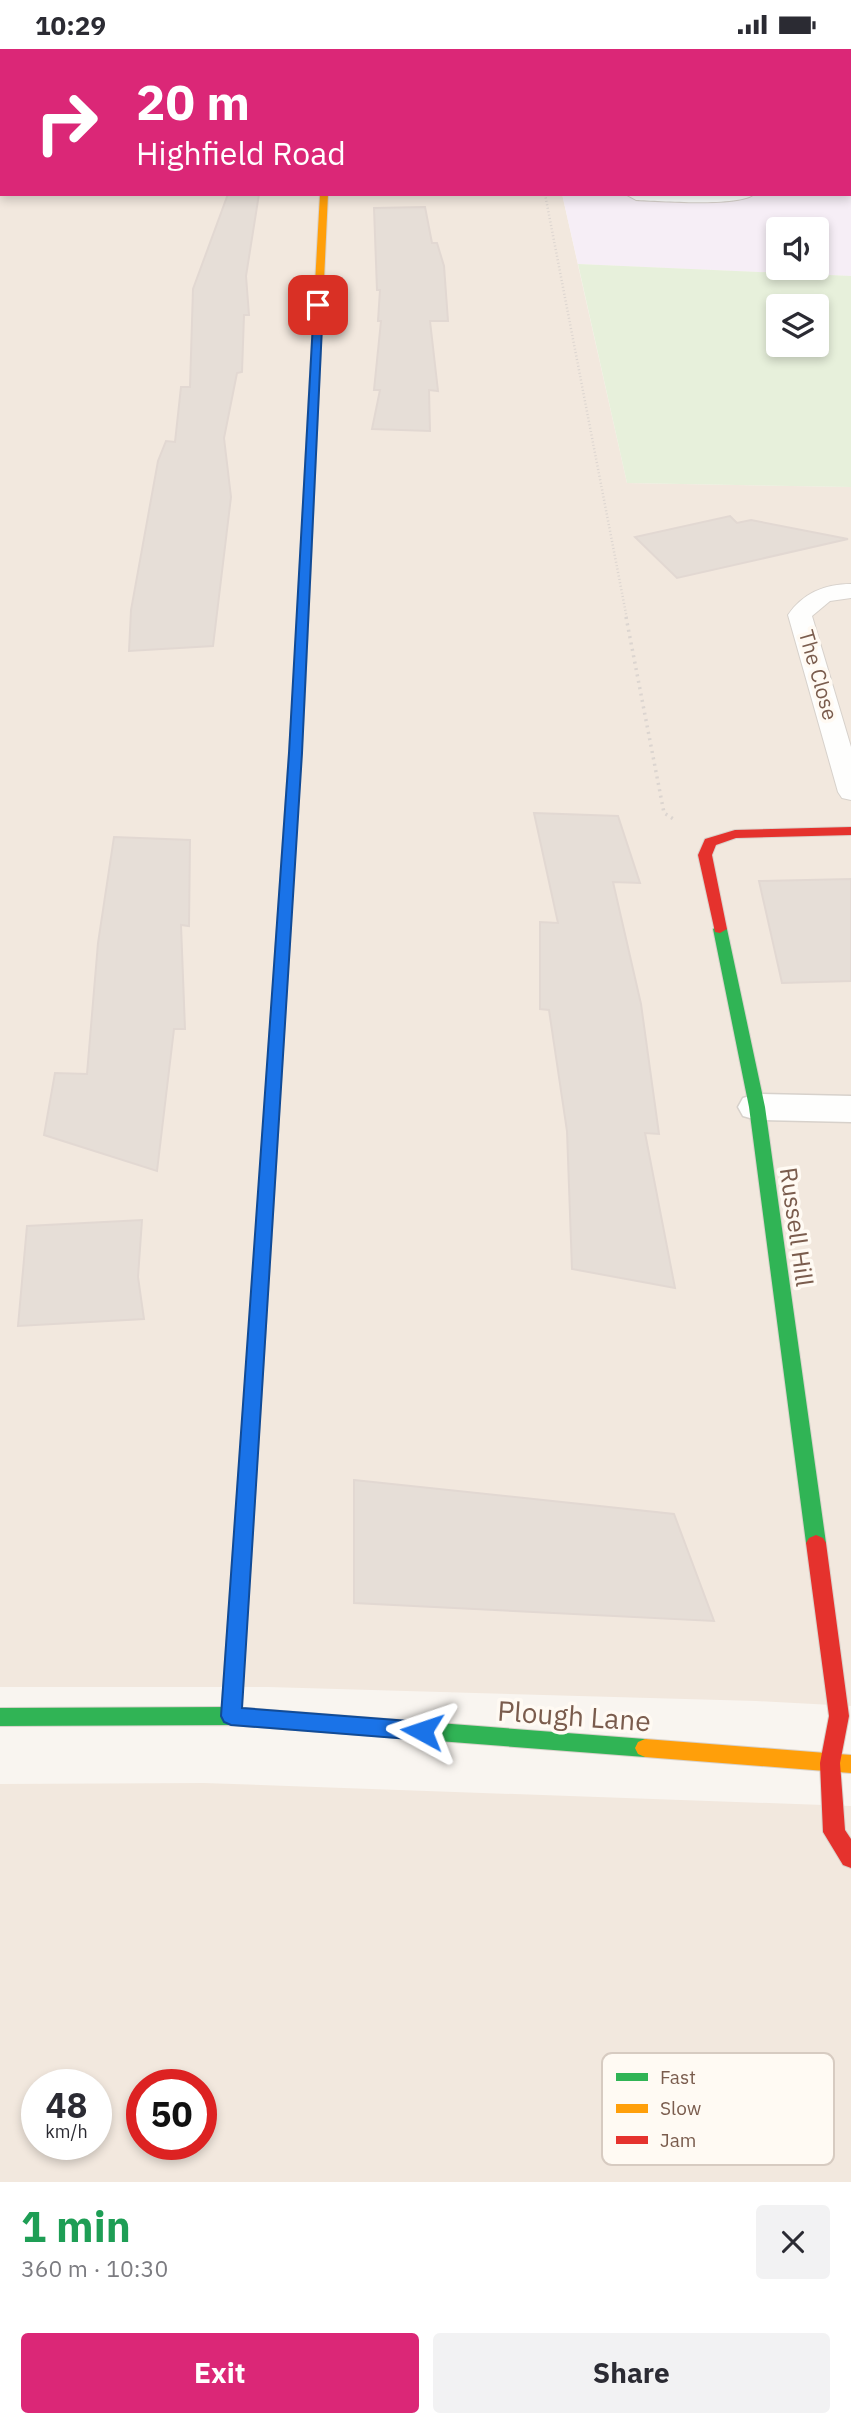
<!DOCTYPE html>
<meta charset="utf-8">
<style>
:root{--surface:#fff;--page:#f2f2f3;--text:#2b2b33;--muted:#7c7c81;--accent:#db2777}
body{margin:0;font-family:"IBM Plex Sans",sans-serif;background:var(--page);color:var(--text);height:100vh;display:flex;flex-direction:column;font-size:26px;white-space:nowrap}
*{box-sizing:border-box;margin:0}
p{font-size:23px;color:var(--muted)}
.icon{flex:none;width:38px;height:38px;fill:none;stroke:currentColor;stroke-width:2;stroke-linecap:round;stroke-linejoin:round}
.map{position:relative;height:2133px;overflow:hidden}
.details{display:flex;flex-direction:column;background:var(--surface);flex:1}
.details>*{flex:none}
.guide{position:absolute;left:0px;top:0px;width:852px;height:147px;box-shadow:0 4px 10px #0003;background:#db2777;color:#fff;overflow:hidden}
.fabs{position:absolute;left:766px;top:168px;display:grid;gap:14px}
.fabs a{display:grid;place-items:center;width:63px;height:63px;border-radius:7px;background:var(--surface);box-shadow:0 4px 10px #0003;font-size:35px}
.speed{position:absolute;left:21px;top:2020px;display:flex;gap:14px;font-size:35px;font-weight:700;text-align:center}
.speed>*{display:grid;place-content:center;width:91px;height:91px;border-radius:50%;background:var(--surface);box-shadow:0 4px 10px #0003;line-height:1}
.speed small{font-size:18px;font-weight:400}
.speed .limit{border:10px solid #d22;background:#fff;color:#111}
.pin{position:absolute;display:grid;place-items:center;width:60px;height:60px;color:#fff;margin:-30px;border-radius:14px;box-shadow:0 4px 10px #0006}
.me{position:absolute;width:77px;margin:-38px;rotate:275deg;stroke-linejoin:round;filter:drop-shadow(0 0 5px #0008)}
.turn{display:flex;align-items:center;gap:24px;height:147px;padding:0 21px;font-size:32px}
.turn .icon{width:91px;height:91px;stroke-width:2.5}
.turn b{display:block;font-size:49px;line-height:60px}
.round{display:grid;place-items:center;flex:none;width:74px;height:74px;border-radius:7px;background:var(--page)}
.head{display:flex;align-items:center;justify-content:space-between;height:119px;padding:0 21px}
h1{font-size:42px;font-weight:800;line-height:52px;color:#1e9e55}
.action{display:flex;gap:14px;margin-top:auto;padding:14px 21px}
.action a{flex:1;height:80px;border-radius:7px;background:var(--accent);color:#fff;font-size:28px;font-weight:800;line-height:80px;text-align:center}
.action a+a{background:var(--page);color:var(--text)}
.status{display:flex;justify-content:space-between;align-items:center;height:49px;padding:0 35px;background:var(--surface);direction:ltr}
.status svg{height:19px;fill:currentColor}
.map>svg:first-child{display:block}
.residential{fill:#f2e8de;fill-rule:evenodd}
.education{fill:#f6eef6;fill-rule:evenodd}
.green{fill:#e7f0db;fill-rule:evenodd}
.building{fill:#e6ded7;stroke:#e2d8d2;stroke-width:2}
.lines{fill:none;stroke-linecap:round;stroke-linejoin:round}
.lane-casing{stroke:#d7d1cb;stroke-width:2}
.street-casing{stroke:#d7d1cb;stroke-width:3}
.fast-casing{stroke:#d9d2cb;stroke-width:2}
.slow-casing{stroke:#d9d2cb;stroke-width:2}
.jam-casing{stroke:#d9d2cb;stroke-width:2}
.path-far1{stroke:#dcd5d0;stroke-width:2.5;stroke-dasharray:1 2.5;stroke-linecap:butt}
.path{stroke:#dcd5d0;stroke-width:3.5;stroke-dasharray:2 4.5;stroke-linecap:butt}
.lane{fill:#fefefd;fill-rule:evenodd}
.street{fill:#fefefd;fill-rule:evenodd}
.fast{fill:#30b455;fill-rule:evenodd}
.slow{fill:#ff9f0a;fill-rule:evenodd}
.jam{fill:#e5322d;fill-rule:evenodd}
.route{fill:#1a73e8;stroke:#114b97;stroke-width:2}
.labels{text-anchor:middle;stroke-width:7;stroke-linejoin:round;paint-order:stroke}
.far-street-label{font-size:21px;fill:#7a5c4d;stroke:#fffaf3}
.street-label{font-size:24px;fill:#7a5c4d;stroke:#fffaf3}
.near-street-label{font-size:28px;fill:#7a5c4d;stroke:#fffaf3}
.key{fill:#fffaf3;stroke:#d7cbc1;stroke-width:2}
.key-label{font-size:19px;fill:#7a5c4d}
</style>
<div class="status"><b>10:29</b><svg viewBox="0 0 49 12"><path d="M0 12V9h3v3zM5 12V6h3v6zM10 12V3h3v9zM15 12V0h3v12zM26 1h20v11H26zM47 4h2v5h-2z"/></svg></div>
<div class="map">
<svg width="851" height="2133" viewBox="0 0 851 2133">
<rect width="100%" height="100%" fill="#f9f5f0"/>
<!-- residential -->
<path class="residential" d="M0,0H561L2,2V145H562L627,434L851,438V1657L756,1652L268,1638H0Z
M204,1734L851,1757V2133H0V1735ZM37,2035H96V2095H37ZM142,2035H201V2095H142Z"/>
<!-- education -->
<path class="education" d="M561,0H851V227L578,215L562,145H850V2L492,1ZM779,180H817V219H779Z"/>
<!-- green -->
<path class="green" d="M578,215L851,227V438L627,434ZM779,257H817V296H779Z"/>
<!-- building -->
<path class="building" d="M228,145H259L246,227L249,266H244L242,323L237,324L224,389L231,448L213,597L129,602L131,561L158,412L166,392L175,393L181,338H190L193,240Z
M425,158L432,194H437L444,217L448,272H430L438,342L429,341L430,382L372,380L380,341H374L381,272H378L380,241H377L374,159Z
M730,467L737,474L751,471L848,490L677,529L635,488Z
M534,764L618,767L640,834L613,833L641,955L659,1085L645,1084L675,1239L572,1220L567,1082L549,961L540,960V873L558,874Z
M114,788L190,791L189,877L181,876L185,980H174L157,1122L44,1086L55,1024L87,1025L98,894Z
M851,830V932L782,934L759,832Z
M142,1171L138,1228L144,1270L18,1277L27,1177Z
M354,1431L674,1465L714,1572L354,1554Z"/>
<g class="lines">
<!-- lane casing -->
<g class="lane-casing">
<path id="lane" d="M850,22H851V32H850Z
M851,101V112H850V101Z
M754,145C741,158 658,152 636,151L627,146Z
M851,535V549L830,552L812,567L851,698V751L842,749L838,743L788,566C803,544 825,535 851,535Z"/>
</g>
<!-- street casing -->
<g class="street-casing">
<path id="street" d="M14,0H35L13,2Z
M757,1045L851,1047V1073L757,1071L743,1067L738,1058L743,1049Z"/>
</g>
<!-- fast casing -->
<g class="fast-casing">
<path id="fast" d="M720,876L727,880L765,1058L826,1494L823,1499L816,1502L809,1499L806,1494L749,1058L713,880Z
M231,1658L645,1690L652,1693L655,1699L652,1705L645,1708L231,1676L0,1677V1659Z"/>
</g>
<!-- slow casing -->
<g class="slow-casing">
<path id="slow" d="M335,0H343V2H335Z
M320,145H328L318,361L313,364L308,361Z
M299,641L305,645L272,1181L270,1185H258L256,1181L293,645Z
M645,1690L851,1706V1724L645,1708L638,1705L635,1699L638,1693Z"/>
</g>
<!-- jam casing -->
<g class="jam-casing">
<path id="jam" d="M313,358L318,361L305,645L299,649L293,645L308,361Z
M851,778V786L736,789L716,796L712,806L727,880L720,884L715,883L698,806L705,790L735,781Z
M264,1175L270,1177L272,1181L241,1667L238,1673L231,1676L224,1673L221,1667L256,1181L258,1177Z
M816,1486L823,1489L826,1494L849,1667L840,1714L845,1781L851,1790V1819L843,1816L823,1783L820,1714L829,1667L806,1494L809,1489Z"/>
</g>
<!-- path-far1 -->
<path class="path-far1" d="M545,145L627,570"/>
<!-- path -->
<path class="path" d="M626,568L664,764L675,771"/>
<!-- lane -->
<use href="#lane" class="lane"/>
<!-- street -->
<use href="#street" class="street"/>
<!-- fast -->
<use href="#fast" class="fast"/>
<!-- slow -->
<use href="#slow" class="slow"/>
<!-- jam -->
<use href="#jam" class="jam"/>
</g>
<!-- route -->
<path class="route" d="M318,253L323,256L302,704L242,1659L422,1673L429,1675L432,1682L429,1688L422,1691L231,1676L224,1673L221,1667L289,704L314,256Z"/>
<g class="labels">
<!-- far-street labels -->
<g class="far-street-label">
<text transform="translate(818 626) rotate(74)" y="7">The Close</text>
</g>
<!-- street labels -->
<g class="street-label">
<text transform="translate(796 1178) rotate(82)" y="8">Russell Hill</text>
</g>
<!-- near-street labels -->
<g class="near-street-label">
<text transform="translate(574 1667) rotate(4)" y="10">Plough Lane</text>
</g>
</g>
<!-- legend -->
<rect x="602" y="2004" width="232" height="112" rx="10" class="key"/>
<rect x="616" y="2024" width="32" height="8" fill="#30b455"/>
<rect x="616" y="2055" width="32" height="9" fill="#ff9f0a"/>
<rect x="616" y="2087" width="32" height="8" fill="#e5322d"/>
<g class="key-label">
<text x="660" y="2035">Fast</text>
<text x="660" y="2066">Slow</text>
<text x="660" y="2098">Jam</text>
</g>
</svg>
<div class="fabs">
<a><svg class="icon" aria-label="sound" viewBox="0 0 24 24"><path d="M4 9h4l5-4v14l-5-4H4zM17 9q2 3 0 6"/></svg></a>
<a><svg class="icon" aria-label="layers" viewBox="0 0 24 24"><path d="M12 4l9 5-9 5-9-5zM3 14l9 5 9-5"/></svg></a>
</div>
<div class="speed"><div>48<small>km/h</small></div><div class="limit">50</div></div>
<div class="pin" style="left:318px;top:256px;background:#d93025"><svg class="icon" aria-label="arrive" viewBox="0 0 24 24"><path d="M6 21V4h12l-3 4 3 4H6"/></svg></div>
<svg class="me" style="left:422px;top:1682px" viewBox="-20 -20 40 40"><path d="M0-17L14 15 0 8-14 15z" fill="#1a73e8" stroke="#fff" stroke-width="4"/></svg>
<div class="guide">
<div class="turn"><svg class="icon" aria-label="right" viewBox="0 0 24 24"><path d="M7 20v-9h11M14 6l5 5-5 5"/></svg><div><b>20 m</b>Highfield Road</div></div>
</div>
</div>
<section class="details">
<div class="head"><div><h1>1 min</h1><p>360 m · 10:30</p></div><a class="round"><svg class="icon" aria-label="close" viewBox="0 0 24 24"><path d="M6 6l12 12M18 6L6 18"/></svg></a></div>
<div class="action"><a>Exit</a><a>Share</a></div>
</section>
